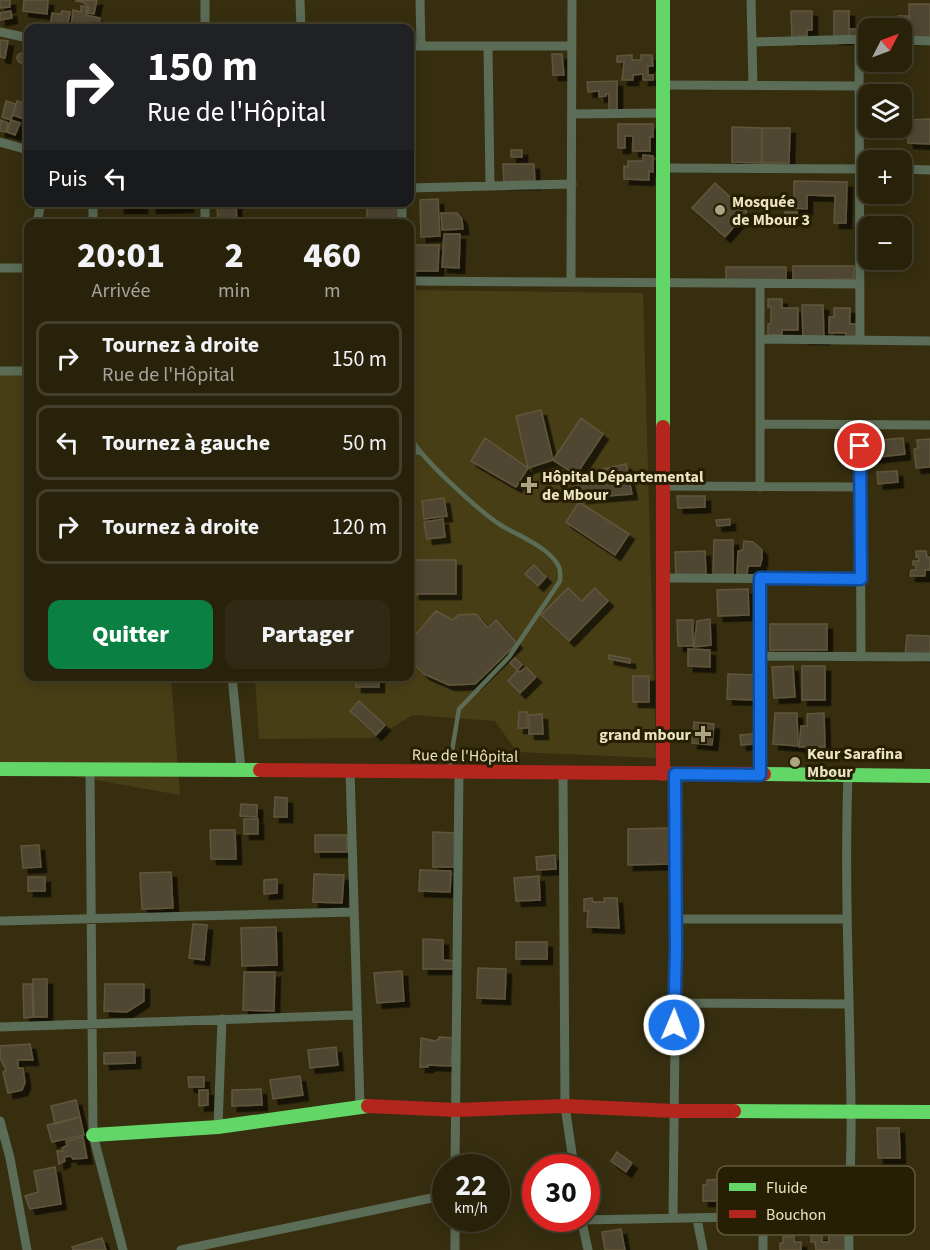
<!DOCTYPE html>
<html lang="fr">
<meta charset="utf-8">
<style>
:root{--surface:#28220b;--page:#302a14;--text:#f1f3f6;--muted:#a5a49d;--line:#443f2c;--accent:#0b8043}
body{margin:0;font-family:"Source Sans 3",sans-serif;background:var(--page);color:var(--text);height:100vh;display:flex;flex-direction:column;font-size:22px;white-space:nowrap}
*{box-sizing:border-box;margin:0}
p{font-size:20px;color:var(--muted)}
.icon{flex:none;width:33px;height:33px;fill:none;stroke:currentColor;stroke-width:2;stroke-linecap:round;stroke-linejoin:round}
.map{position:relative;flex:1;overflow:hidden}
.sheet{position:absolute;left:24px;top:219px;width:390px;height:462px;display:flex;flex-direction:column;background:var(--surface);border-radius:12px;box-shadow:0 3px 15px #0003,0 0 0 2px var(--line)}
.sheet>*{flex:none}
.top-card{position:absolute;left:24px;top:24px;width:390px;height:183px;border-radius:12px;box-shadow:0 3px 15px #0003,0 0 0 2px var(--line);background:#202124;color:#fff;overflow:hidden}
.needle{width:39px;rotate:48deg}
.controls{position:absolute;left:858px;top:18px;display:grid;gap:12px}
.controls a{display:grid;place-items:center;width:54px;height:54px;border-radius:12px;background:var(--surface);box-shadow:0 3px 15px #0003,0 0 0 2px var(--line);font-size:30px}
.speed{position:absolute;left:432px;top:1154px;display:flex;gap:12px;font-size:30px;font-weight:700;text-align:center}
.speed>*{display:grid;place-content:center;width:78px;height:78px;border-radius:50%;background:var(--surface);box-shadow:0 3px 15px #0003,0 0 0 2px var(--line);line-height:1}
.speed small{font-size:15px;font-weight:400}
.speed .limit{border:9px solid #d22;background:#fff;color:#111}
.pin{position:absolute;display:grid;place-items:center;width:51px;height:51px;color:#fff;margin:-26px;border:3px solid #fff;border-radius:50%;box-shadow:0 2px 6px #0007}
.me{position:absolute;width:66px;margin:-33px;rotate:1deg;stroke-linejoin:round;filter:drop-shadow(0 0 4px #0008)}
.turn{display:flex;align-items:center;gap:21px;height:126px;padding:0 24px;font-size:27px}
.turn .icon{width:78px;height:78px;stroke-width:2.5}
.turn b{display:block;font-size:42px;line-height:51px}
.then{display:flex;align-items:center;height:57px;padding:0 24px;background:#0003;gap:12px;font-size:22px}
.eta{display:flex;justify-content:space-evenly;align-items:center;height:102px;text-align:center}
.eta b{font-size:36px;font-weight:800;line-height:42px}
.primary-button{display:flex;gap:12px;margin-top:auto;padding:12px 24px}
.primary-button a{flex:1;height:69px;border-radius:12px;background:var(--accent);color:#fff;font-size:24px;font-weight:800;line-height:69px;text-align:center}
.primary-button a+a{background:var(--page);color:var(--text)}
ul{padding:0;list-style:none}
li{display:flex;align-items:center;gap:18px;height:75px;margin:0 12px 9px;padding:0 12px;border:3px solid var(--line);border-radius:12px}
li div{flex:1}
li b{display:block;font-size:22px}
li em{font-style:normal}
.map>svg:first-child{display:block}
.built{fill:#483e16}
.building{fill:#504731;stroke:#61573d;stroke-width:1.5;filter:url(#shadow)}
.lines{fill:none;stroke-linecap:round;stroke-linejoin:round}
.lane{stroke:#5b6c57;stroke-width:4.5}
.street{stroke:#5b6c57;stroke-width:9}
.fast{stroke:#63d668;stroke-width:14}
.jam{stroke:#b3261e;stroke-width:14}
.route-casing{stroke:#114b97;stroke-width:15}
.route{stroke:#1a73e8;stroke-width:10}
.poi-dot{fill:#aca483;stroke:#271f03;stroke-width:2}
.labels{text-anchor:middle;stroke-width:6;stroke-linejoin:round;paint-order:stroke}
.poi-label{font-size:16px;font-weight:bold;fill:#ece3c1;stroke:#271f03;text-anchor:start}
.street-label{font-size:16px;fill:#ece3c1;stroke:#271f03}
.key{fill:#271f03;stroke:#625a3c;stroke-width:1.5}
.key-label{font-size:16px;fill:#ece3c1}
</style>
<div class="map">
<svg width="930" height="1250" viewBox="0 0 930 1250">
<defs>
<filter id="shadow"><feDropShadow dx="5.5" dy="5.5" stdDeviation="0" flood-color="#0009"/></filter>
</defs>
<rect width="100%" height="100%" fill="#362e0f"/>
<!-- built -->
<path class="built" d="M410,290L643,293L656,758L517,752L495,721L413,715L374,738L259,739L255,677L410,676Z
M28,373V676L171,677L180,795L0,763V374Z"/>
<!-- building -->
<path class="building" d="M0,0H10V7L0,8Z
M24,0H48L47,14L23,11Z
M97,0L94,14L87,13L89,8L83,2L75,1Z
M909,4H930V39H910Z
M81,6L87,7L86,15L100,18L98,28H71L73,10L81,12Z
M11,11L12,18L0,20V13Z
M62,11L70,12L68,23L61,22L60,28H50L52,13L61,14Z
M791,11H812V30H807V36H799V39L792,40Z
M834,11H849V39H834Z
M898,16H909L910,39H902V28H882V24H899Z
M849,29H860V39H849Z
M0,40L8,41L5,58L0,57Z
M17 58a5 5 0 1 1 10 0a5 5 0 1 1-10 0Z
M552,54H562L564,75H553Z
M632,55V60H641V55H652L653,66H648V75H653V80H643V74L633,75V80H622L624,62H617V56Z
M617,81V110L609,111V94H606V96L599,97V91L588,92L587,82Z
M6,101L16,104L11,120L2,117Z
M17,101L28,104L24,119L13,115Z
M930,119V144L908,143V120Z
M0,120L8,123L6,132L0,131Z
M11,120L20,123L15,135L7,132Z
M618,124H653V137H650V151H633V136H625V148H618Z
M732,127L762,128V163L732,162Z
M762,128H790L789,163H762Z
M511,150H522V157H511Z
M643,155L653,156V172L649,171V180L624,179V166L628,167V161H643Z
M503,164H534L535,184H504Z
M794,181L847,182L846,223H834L835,196L807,195V209L794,208Z
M715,183L747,212L725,237L692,208Z
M438,199L440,236L421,237L420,200Z
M119,202H142V208H119Z
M151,202H188V207L151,208Z
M217,202H236L237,224H218Z
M367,204H398V224H367Z
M785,212H797V220L785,219Z
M441,213H457L462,219L463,229L442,230Z
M444,234H460L459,268L442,267Z
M412,245H439L438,271H412Z
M793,266H854V279L793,280Z
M726,267H786V281L726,280Z
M768,299H782V308H798V330H782V335H768V324L771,323V307H768Z
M802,305H823L824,339H803Z
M834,308H850V324H858L856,338H846V333H829V317H834Z
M541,410L553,460L528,468L516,416Z
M581,418L603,434L576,475L553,460Z
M485,438L528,468L516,487L471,461Z
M903,438L905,454L872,458L870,441Z
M930,439V467L916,468L914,449L918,448L917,440Z
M626,464L632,494L581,498L576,475Z
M897,471L898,482L878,484L877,472Z
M677,496H705V507L678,508Z
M444,498L447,516L424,519L422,501Z
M579,502L629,534L615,555L566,522Z
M443,519L445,537L427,539L424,522Z
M730,519V525L717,526L716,520Z
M714,540H733V574H713Z
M744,541L753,542L762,550V559L760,566H748L747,574L737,575L738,551L743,550Z
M705,551L706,575L676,576L675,552Z
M916,551H926L927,557H930V570H925V576H910L911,570H916V565H913V561H919L918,556L916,557Z
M414,560H456V594H414Z
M534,565L546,577L538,586L525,574Z
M568,588L582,601L595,588L608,601L569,641L541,615Z
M748,589L749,615L718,616L717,590Z
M436,611L453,620L458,615L476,614L488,628L496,620L517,643L475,684L449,685L424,674L410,660V641Z
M710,619L711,645L694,647L697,621Z
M677,620H693V646H678Z
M770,624H827V650H770Z
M907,635L930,636V656L905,655Z
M688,649L710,650V667L688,666Z
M609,655L630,659V663L609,659Z
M515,658L522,665L517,670L510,663Z
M793,666L795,697L774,698L772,667Z
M802,666H825V700H802Z
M526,667L536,677L520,693L508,681L518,670L520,672Z
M728,674L755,675L754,700L727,699Z
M356,676H379V687H356Z
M633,676H649V702H633Z
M359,701L385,725L376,735L350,711Z
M519,712H527V728H518Z
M775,713H797L798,746L773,744Z
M824,713L825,747H799L801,726H807V714Z
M542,714L543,734H529V715Z
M694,722L714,724L712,745L692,743Z
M753,734L754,744L741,745L740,735Z
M275,797L287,798V817H274Z
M241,804L257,805V817L240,816Z
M244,819H258V834H244Z
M670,828L671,864L628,865V829Z
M210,830H235L236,859H211Z
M433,832L455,833V867H433Z
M315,835H347V852H315Z
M39,845L41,867L23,868L21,846Z
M555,855L556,869L537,870L536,857Z
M420,870L451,871L450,892L419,891Z
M171,872L173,908L142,909L140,873Z
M314,874L344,875L342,903L313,902Z
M539,876L540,900L516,901L514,878Z
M28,877H45V891H28Z
M277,879V893L264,894V880Z
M592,898L593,902H605L604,898H617L619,928L587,927L588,911H584V899Z
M193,924L207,925L204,960L189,958Z
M276,927L277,965L242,966L241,928Z
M423,939L443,940V960L455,961V969H423Z
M516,942H547V959H516Z
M478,968L506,969L505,999L477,998Z
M402,971L404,1001L377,1003L374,973Z
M244,972H275L274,1011L243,1010Z
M33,979H47V1017H34Z
M23,984H32L33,1017L24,1018Z
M105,984H144V1001L127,1012L104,1011Z
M439,1037L454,1038L451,1066L428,1065V1067H420L421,1038L435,1041L439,1039Z
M30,1044L33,1060H18V1068H23L25,1083L22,1090L8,1093L3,1072L6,1070L0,1058V1046Z
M336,1047L338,1065L310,1068L308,1050Z
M135,1052V1063L104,1064V1053Z
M300,1076L303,1095L273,1099L270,1080Z
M188,1077H204V1087H189Z
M261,1089L262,1105L232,1106V1090Z
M199,1090H208V1105L199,1106Z
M76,1100L80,1117L55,1124L51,1106Z
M80,1117L84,1135L52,1142L47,1125Z
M877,1128H899L900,1158H878Z
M83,1137L87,1158L73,1159L71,1156L64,1157L65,1161L59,1164L57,1151H63L62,1148L67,1145L66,1141Z
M617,1152L632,1163L626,1172L611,1161Z
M55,1167L61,1204L30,1209L25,1196L38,1192L34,1171Z
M722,1179V1201H703V1185H707V1180Z
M621,1229L625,1250H605L602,1232Z
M846,1234V1250H816L815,1242H811V1235H822V1242H829V1235Z
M794,1236V1242H801V1250H780V1243H783V1237Z
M102,1238L106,1250H73L72,1247Z"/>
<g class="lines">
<!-- lane -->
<path class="lane" d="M410,435C416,455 480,511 499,524C516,535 550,547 559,567C561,571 560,577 560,581L509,657L459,709L449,769
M410,451L421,453"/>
<!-- street -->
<path class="street" d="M205,0V28
M300,0L301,28
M420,0L421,46
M751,0L753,85
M0,32L28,38
M859,39L860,340
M902,40L930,41
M752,42L868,39
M410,46H572
M488,47L490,186
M663,85L859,86
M572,114L663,113
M0,142L28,150
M663,168L868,169
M902,169L930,170
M410,188L572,184
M37,224L41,202
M93,224V202
M205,224V202
M402,224V202
M0,268H28
M410,281L860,284
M571,282L572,0
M760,283V487
M760,339L930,341
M0,371H28
M760,424L930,425
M860,425L861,657
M663,486L860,487
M663,578L861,579
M760,578V775
M760,656L930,657
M232,676L241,769
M90,768L93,1135L123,1250
M350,771L360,1106
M563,773L565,1106L574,1167
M848,775C844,887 850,997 851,1109C852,1156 848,1203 849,1250
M675,919H847
M0,921L353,912
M674,1003L848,1004
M0,1027L357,1015
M0,1121L10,1158L27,1250
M218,1127L222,1019
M455,1167L459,771
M673,1217L676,950L675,774
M763,1217V1250
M581,1218L588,1250
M697,1219L703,1250
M582,1220L848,1215
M181,1250L446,1195
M455,1250V1218"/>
<!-- fast -->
<path class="fast" d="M663,0V427
M0,769L260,770
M764,774L930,776
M734,1111L930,1112
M93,1135L218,1127L368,1106"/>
<!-- jam -->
<path class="jam" d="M663,427V774
M260,770L764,774
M368,1106L456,1110L565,1106L674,1111H734"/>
</g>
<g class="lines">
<!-- route casing -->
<g class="route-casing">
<path id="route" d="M674,1025L676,950L675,774L760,775V578L861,579L860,446"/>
</g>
<!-- route -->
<use href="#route" class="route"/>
</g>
<!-- markers -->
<g class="poi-dot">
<circle cx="720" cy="210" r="6"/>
<path d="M526 476h6v6h6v6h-6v6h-6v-6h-6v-6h6z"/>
<path d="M700 725h6v6h6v6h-6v6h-6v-6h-6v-6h6z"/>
<circle cx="795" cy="762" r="6"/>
</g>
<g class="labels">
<!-- poi labels -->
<g class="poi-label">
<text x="732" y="207">Mosquée<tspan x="732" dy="18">de Mbour 3</tspan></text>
<text x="542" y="482">Hôpital Départemental<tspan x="542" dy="18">de Mbour</tspan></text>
<text x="691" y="740" text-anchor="end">grand mbour</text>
<text x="807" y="759">Keur Sarafina<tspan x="807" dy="18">Mbour</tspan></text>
</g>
<!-- street labels -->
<g class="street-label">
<text transform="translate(465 755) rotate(1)" y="6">Rue de l'Hôpital</text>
</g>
</g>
<!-- legend -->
<rect x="717" y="1166" width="198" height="69" rx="9" class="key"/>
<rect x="729" y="1183" width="27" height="8" fill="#63d668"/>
<rect x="729" y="1210" width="27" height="8" fill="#b3261e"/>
<g class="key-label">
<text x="766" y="1193">Fluide</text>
<text x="766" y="1220">Bouchon</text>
</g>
</svg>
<div class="controls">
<a><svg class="needle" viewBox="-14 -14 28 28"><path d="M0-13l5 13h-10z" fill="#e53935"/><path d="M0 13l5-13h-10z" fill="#a5a49d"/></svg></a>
<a><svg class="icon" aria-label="layers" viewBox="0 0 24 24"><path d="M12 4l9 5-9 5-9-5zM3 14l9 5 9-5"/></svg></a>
<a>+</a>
<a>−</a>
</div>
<div class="speed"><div>22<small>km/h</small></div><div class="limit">30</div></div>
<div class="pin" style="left:860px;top:446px;background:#d93025"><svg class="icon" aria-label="arrive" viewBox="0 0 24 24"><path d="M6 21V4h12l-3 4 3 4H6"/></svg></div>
<svg class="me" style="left:674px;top:1025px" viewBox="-20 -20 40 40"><circle r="17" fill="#1a73e8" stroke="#fff" stroke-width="3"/><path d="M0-11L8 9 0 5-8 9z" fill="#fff"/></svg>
<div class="top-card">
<div class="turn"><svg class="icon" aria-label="right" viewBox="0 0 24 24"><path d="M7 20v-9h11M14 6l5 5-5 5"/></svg><div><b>150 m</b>Rue de l'Hôpital</div></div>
<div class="then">Puis<svg class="icon" aria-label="left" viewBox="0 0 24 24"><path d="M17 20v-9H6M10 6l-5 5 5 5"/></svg></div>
</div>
<section class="sheet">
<div class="eta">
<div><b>20:01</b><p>Arrivée</p></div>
<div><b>2</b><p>min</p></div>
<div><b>460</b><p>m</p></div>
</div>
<ul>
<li><svg class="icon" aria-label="right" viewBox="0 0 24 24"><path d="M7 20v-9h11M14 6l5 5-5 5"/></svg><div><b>Tournez à droite</b><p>Rue de l'Hôpital</p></div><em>150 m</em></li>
<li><svg class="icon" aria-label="left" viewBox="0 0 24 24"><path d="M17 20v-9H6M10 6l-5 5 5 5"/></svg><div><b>Tournez à gauche</b></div><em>50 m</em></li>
<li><svg class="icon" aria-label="right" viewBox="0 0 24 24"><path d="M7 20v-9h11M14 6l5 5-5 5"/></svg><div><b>Tournez à droite</b></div><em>120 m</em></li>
</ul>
<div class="primary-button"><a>Quitter</a><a>Partager</a></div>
</section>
</div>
